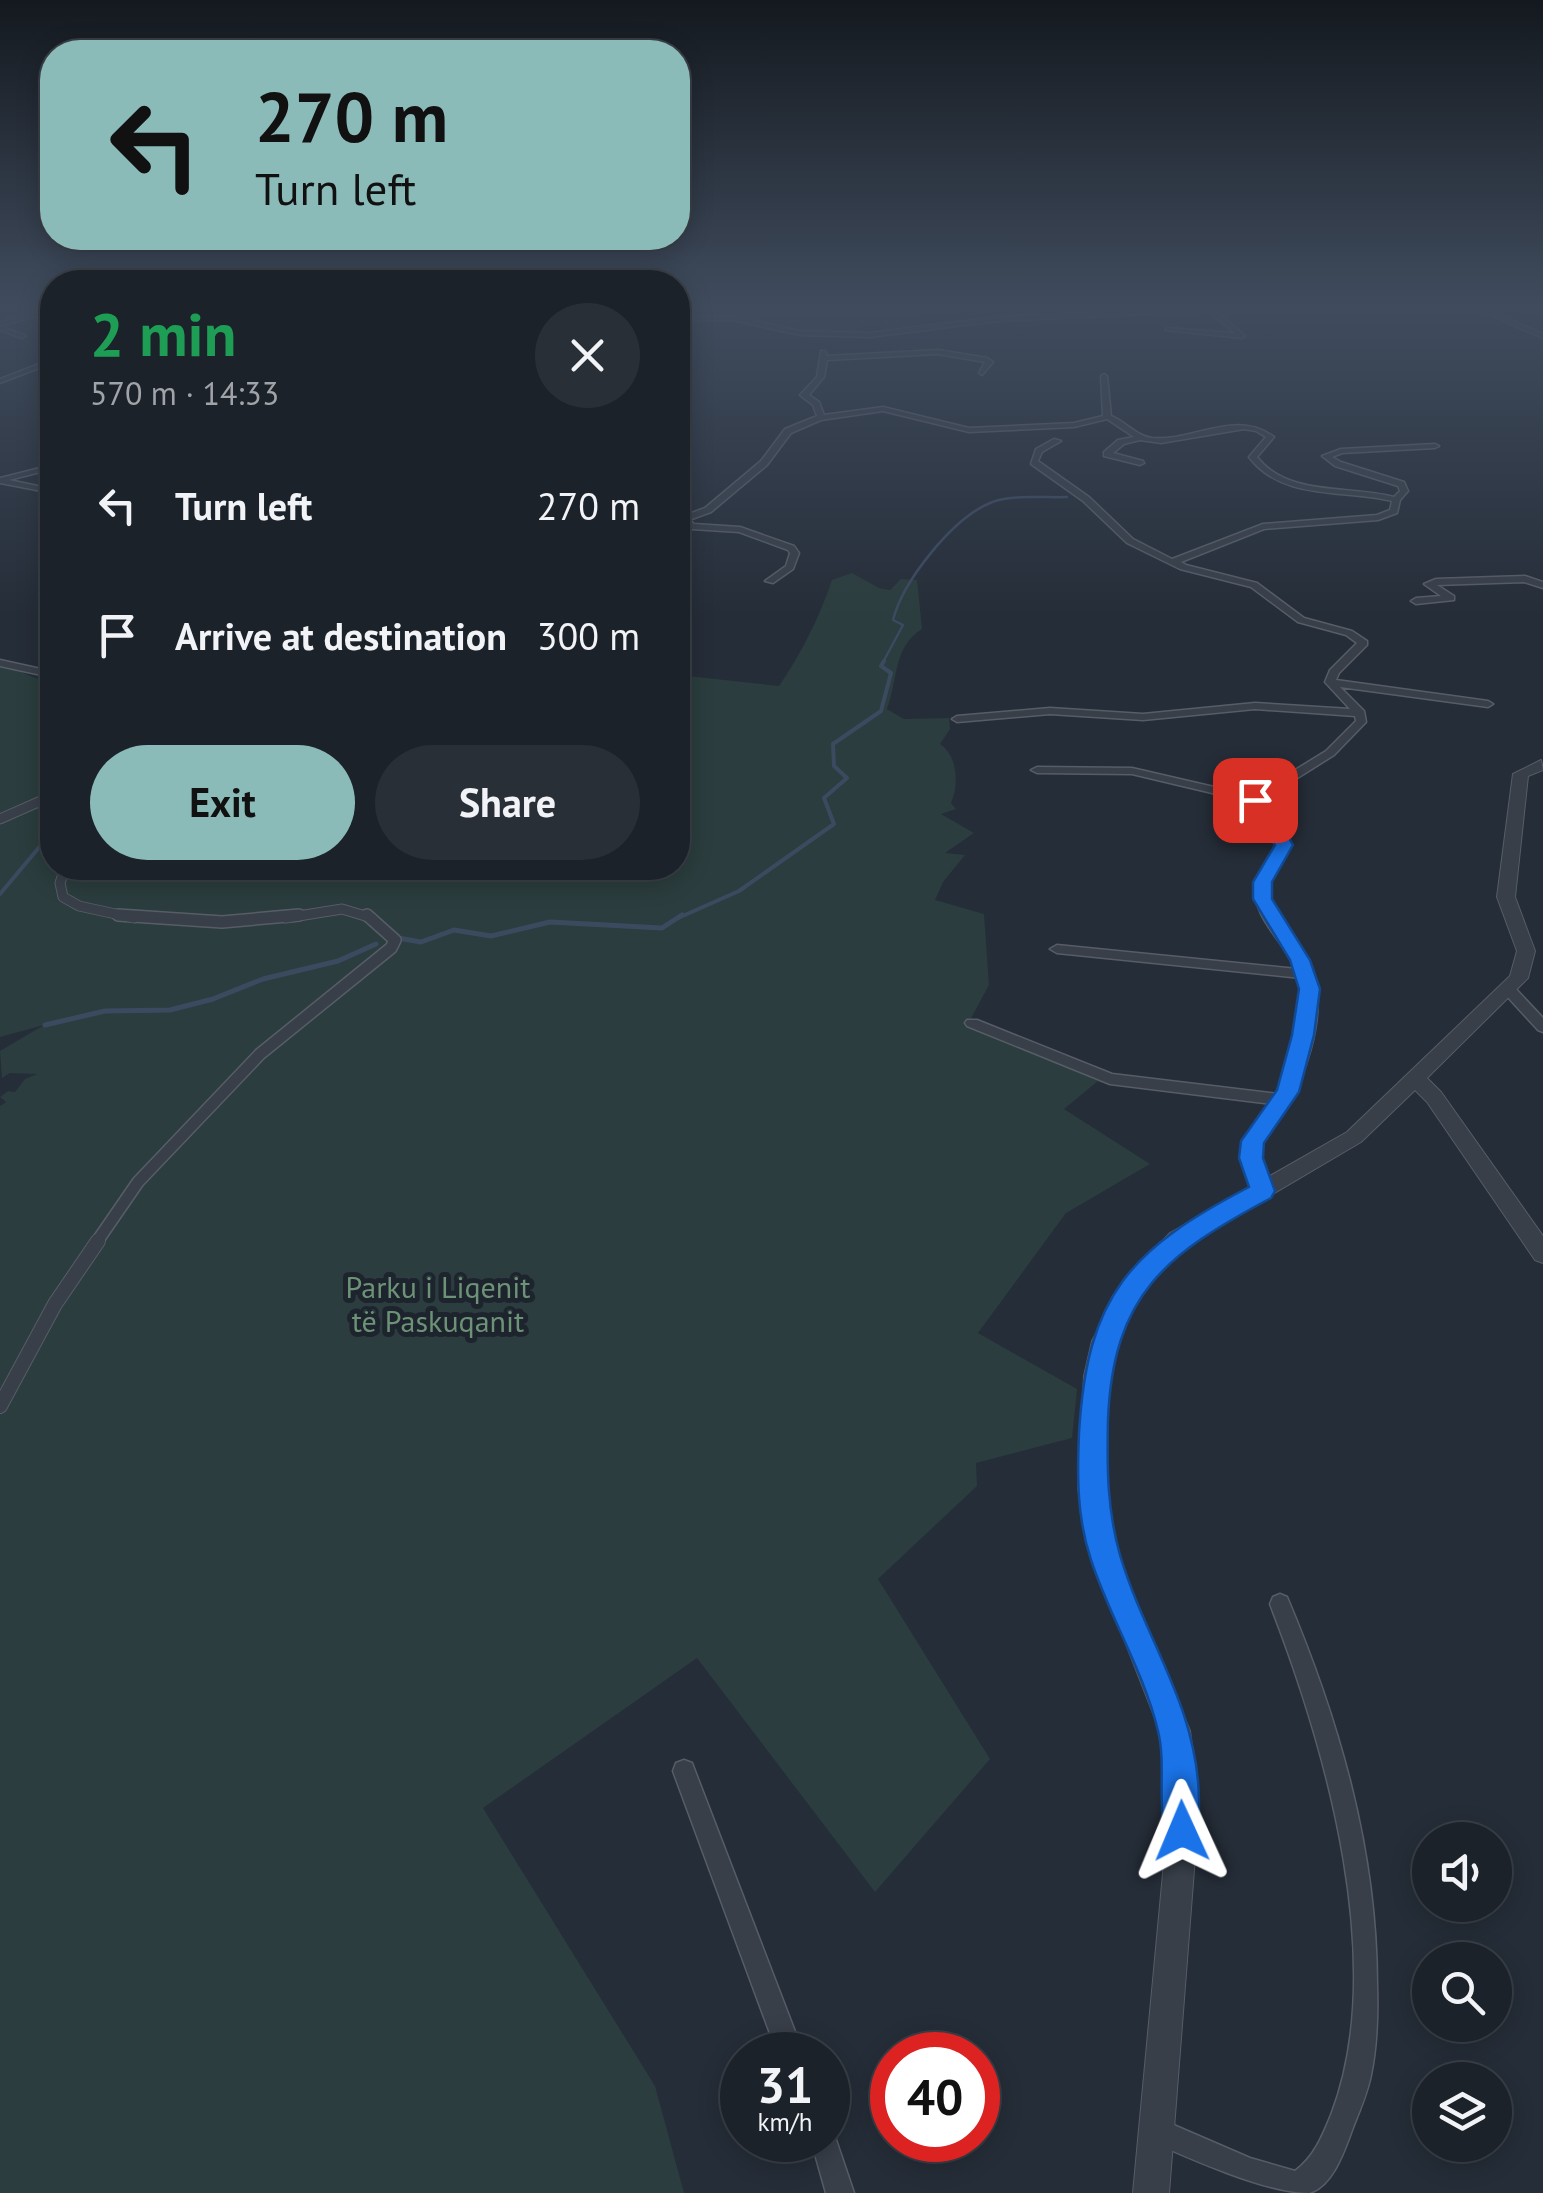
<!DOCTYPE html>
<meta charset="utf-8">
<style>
:root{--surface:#1c222a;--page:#292f36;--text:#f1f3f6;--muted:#a0a4a8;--line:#3a3f47;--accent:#8bbbb9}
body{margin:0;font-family:"PT Sans",sans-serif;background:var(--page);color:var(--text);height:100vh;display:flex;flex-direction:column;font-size:38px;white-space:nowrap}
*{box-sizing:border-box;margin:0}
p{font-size:32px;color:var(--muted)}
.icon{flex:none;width:55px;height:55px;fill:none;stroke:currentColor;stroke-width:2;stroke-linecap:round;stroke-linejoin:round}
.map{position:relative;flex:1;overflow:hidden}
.drawer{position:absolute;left:40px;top:270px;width:650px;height:610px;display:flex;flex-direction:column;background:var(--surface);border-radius:40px;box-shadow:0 5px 25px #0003,0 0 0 2px var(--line)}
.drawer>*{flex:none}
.top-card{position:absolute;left:40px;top:40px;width:650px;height:210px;border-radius:40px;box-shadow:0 5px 25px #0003,0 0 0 2px var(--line);background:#8bbbb9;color:#111;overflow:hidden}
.controls{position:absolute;left:1412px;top:1822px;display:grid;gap:20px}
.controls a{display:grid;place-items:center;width:100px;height:100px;border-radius:50%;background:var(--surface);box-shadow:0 5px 25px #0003,0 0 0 2px var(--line);font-size:50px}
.speed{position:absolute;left:720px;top:2032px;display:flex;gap:20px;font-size:50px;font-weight:700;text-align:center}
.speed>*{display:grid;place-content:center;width:130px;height:130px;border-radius:50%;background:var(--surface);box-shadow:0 5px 25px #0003,0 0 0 2px var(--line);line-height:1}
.speed small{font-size:25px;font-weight:400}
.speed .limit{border:15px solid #d22;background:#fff;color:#111}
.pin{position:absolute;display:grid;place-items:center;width:85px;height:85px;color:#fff;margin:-42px;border-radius:20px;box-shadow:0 5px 15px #0006}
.me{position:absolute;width:110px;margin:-55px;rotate:359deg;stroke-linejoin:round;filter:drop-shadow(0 0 8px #0008)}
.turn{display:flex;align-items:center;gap:35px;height:210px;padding:0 50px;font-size:45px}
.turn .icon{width:130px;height:130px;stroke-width:2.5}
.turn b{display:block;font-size:70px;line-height:85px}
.round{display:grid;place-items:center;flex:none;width:105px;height:105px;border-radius:52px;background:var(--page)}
.head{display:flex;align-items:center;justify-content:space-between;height:170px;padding:0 50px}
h1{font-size:60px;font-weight:700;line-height:75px;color:#1e9e55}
.cta{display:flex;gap:20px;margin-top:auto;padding:20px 50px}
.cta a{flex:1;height:115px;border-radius:60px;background:var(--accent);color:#111;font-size:40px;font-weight:700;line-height:115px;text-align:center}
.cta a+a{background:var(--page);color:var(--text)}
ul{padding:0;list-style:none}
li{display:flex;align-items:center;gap:30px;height:130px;padding:0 50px}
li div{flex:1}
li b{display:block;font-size:38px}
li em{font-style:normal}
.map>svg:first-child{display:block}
.green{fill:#2b3d3e}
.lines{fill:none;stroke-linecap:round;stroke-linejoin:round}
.stream-far2{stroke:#3c4a60;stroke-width:2.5}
.stream-far1{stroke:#3c4a60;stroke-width:4}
.stream{stroke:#3c4a60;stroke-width:5}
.pedestrian-far2-casing{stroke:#575d67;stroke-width:11}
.pedestrian-far1-casing{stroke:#575d67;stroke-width:14}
.pedestrian-casing{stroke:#575d67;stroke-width:16}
.minor-casing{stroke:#575d67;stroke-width:3}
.tertiary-casing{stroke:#575d67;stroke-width:2}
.pedestrian-far2{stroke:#383f49;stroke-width:9}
.pedestrian-far1{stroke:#383f49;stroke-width:11}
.pedestrian{stroke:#383f49;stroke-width:14}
.minor{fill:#383f49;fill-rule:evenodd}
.tertiary{fill:#383f49;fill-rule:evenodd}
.route{fill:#1a73e8;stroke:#114b97;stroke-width:2.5}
.labels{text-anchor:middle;stroke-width:10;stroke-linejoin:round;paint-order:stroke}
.park-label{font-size:30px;fill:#6d9377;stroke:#1e242e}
</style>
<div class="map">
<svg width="1543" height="2193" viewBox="0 0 1543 2193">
<rect width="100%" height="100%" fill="#252d38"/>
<!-- green -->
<path class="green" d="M704,309H954L957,312L899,321L910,328L889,332L881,326L858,327L857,333C801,332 749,318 693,316Z
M852,573L879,588L890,590L901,579L917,580L922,629C893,647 898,680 887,709L904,719L949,718L950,729L940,744C958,756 959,785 951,803L956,809L941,814L974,833L945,853L965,855L943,882L935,900L984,914L989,985L968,1024L1098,1081L1064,1109L1150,1164L1066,1213L978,1333L1077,1389L1072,1438L976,1463L977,1486L878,1579L990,1759L875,1892L697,1658L483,1808L655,2086L684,2193H0V1106L6,1102L0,1097L8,1091L15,1092L25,1079L37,1074L10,1073L2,1078L0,1051L44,1025L0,1037V663L52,685V868H678V675L779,686C801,654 820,616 832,580Z"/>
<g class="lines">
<!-- stream-far2 -->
<path class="stream-far2" d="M882,664L903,625L893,620C903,581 952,519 990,503C1010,494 1045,498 1067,497"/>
<!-- stream-far1 -->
<path class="stream-far1" d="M0,894L52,832
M678,918L739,891L834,824L824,798L847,778L834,766L833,744L881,711L891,673L881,666L884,661"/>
<!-- stream -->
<path class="stream" d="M398,938L421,942L454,930L491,936L550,922L662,928L682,915
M45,1025L105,1011L170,1010L213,999L263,979L338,961L376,944"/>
<!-- pedestrian-far2 casing -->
<g class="pedestrian-far2-casing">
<path id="pedestrian-far2" d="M0,819L52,796
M65,868L60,883L63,897L79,906L134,918
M286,918L342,909L372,918"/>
</g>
<!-- pedestrian-far1 casing -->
<g class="pedestrian-far1-casing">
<path id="pedestrian-far1" d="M118,915L222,922L299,915
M96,1243L138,1182L260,1054L391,948L395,940L367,915"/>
</g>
<!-- pedestrian casing -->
<g class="pedestrian-casing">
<path id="pedestrian" d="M0,1406L55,1304L98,1241"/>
</g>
<!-- minor casing -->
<g class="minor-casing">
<path id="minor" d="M48,309H52V312L0,326V322Z
M1171,309H1219L1215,311L1245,336L1242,338L1165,330L1168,328L1235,333L1208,311L997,321L870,337L800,335L732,320L678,321V317L732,316L800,331L870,333L997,317Z
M1477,309H1486L1543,334V338Z
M0,326L24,335L25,336L22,338L0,330Z
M938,350L987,358L993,362L982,375L979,373L985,362L938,354L827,360L824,377L809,395L819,402L824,415L883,407L969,428L1074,423L1103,416L1101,376L1104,374L1107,376L1111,416C1125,421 1136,436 1152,438C1193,442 1236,408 1274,437L1257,457C1288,497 1350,485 1394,497L1400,491L1398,486L1335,466L1322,456L1341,449L1435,444L1439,446L1435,448L1342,453L1332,457L1341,462L1404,482L1408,491L1400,500L1397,513L1378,520L1264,529L1181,562L1186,565L1257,583L1304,618L1352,631L1367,641V645L1339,673L1336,680L1488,701L1493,704L1488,707L1340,687L1364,711L1366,722L1334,755L1261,801C1266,819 1282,829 1290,845C1284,856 1275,866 1270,878C1256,917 1313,950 1317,988C1321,1027 1306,1074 1286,1107C1279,1120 1266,1132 1262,1146C1258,1162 1265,1177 1271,1191L1269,1195H1257C1237,1153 1248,1140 1273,1104L1110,1084L967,1026L965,1023L967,1020H977L1112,1074L1279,1094C1295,1060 1308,1016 1301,978L1057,953L1050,949L1057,945L1297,969C1284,942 1248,914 1257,881C1260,868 1271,857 1278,845L1253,813L1250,802L1132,774L1037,773L1031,770L1037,767L1132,768L1253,796L1326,751L1356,721L1355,716L1255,709L1143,720L1050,714L957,722L952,719L957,716L1050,708L1143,714L1255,703L1350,709L1325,682L1330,670L1357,643L1346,635L1298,622L1251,587L1180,569L1127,543L1083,501L1031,464L1036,449L1054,439L1061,441L1042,452L1038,461L1089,497L1133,539L1172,559L1263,524L1377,515L1390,510L1392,501C1344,489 1282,501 1249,457L1266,437L1256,431L1244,429L1161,443L1140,440L1124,444L1113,453L1143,461L1144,463L1140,465L1104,456V452L1118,440L1134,437L1107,419L1074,427L969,432L883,411L821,420L791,433L767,465L711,512L689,520L694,524L740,527L794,546L799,553L793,569L773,583L765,581L786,566L790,553L788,550L739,532L692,529L681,523H678V518L705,508L761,461L785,429L817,416L813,405L800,395L817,377L821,351H825L827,356Z
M52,359V363L0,383V379Z
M52,465V469L9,480L52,489V493L0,483V478Z
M1525,576L1543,582V588L1524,582L1437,585L1454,596V600L1416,604L1411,601L1416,598L1441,596L1424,584L1436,579Z
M0,660L50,671L51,673L46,676L0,666Z
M1509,985L1514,987L1543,1018V1032L1538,1030L1504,993L1502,990Z
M1280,1594L1287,1597C1339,1720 1377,1851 1377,1985C1378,2015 1377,2046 1371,2075C1367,2095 1358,2114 1351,2133C1344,2152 1332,2187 1309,2193C1266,2193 1186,2157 1146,2139L1142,2130L1146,2121L1155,2117L1250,2158L1295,2171C1314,2157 1322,2137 1331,2115C1389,1965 1326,1748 1270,1604L1273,1597Z
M684,1760L692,1763L695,1771L804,2055H778L673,1771L676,1763Z
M828,2128L833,2131L854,2193H826L811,2140H828Z"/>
</g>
<!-- tertiary casing -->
<g class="tertiary-casing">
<path id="tertiary" d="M1541,760L1543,770L1528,776L1515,897L1535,951L1528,978L1427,1078L1441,1092L1543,1236V1263L1535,1260L1427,1102L1415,1090L1361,1142L1186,1245L1142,1293L1116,1342L1108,1376L1104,1488L1119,1560L1190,1731L1196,1777L1197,1831L1169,2193H1133L1167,1831L1166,1777L1160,1731L1093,1560L1078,1488L1084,1376L1092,1341L1126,1279L1170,1233L1347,1132L1510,976L1517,951L1497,897L1513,774Z"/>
</g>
<!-- pedestrian-far2 -->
<use href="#pedestrian-far2" class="pedestrian-far2"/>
<!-- pedestrian-far1 -->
<use href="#pedestrian-far1" class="pedestrian-far1"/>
<!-- pedestrian -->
<use href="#pedestrian" class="pedestrian"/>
<!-- minor -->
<use href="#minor" class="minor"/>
<!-- tertiary -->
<use href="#tertiary" class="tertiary"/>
</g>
<!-- sky -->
<linearGradient id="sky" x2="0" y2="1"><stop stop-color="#14191f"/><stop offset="0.5" stop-color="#404c5e"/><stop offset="1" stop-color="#404c5e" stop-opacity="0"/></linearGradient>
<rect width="1543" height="616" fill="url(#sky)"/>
<!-- route -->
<path class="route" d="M1255,795L1261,796C1270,814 1284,827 1293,845L1272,882V899L1310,960L1320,989L1314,1035L1299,1092L1264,1143L1263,1158L1275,1191L1271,1198C1166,1254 1113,1294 1108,1420C1107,1468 1107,1509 1120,1555C1146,1642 1197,1705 1199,1799C1199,1815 1200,1829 1194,1844L1182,1849L1169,1844C1155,1810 1167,1767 1158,1731C1144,1672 1110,1618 1091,1560C1077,1518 1077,1477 1079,1433C1087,1295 1130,1249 1249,1187L1239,1158L1241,1141L1277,1090L1292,1035L1299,989L1290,960L1253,899V882L1275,845L1249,812L1246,800Z"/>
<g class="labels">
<!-- park labels -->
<g class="park-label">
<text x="438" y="1298">Parku i Liqenit<tspan x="438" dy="34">të Paskuqanit</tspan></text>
</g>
</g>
</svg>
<div class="controls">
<a><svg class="icon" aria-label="sound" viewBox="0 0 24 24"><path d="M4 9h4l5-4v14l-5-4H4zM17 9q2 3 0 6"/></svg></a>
<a><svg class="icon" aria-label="search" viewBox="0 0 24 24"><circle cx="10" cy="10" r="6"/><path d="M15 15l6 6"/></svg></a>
<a><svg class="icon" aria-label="layers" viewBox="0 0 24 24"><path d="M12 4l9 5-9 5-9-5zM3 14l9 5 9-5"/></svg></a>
</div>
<div class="speed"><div>31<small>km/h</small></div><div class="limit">40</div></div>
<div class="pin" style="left:1255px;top:800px;background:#d93025"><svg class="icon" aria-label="arrive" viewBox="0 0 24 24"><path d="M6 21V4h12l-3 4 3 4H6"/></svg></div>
<svg class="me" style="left:1182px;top:1831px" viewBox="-20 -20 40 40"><path d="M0-17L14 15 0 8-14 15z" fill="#1a73e8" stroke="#fff" stroke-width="4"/></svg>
<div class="top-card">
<div class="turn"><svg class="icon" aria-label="left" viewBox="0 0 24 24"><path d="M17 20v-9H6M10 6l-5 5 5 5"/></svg><div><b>270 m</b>Turn left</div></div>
</div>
<section class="drawer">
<div class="head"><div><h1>2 min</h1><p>570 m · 14:33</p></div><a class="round"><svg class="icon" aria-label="close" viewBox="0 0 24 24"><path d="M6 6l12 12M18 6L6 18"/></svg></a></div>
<ul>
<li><svg class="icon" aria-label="left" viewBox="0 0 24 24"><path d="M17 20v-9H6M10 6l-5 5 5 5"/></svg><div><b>Turn left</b></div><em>270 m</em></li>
<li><svg class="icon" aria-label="arrive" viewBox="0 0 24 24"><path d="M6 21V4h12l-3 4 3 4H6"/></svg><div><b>Arrive at destination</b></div><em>300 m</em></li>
</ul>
<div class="cta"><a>Exit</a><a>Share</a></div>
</section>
</div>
